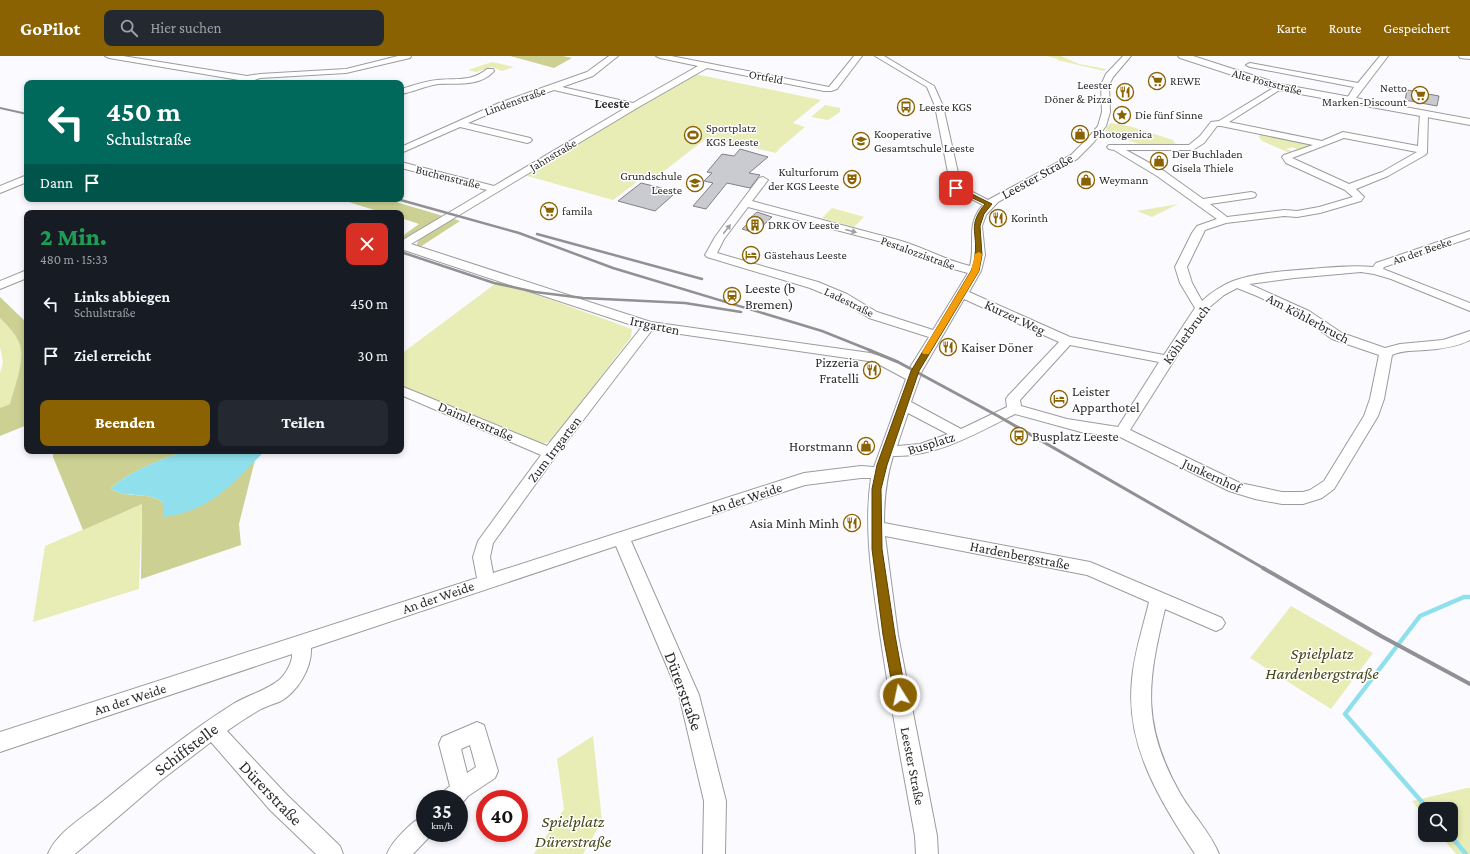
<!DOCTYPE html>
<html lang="de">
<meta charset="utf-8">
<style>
:root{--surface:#171b24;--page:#242831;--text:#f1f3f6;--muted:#9ea1a6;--accent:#8a6201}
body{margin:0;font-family:"Crimson Pro",serif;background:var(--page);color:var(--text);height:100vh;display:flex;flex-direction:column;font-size:15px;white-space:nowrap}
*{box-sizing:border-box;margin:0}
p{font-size:13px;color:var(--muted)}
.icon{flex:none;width:22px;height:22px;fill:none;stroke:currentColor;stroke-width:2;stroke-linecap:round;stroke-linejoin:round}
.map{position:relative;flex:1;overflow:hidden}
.drawer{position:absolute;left:24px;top:154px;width:380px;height:244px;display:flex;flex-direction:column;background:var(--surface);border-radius:8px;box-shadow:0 2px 6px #0003}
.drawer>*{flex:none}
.guide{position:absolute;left:24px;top:24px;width:380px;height:122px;border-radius:8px;box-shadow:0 2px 6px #0003;background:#00695c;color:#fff;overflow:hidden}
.controls{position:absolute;left:1418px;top:746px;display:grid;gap:8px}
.controls a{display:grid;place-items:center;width:40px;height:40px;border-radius:8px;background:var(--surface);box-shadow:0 2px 6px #0003;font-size:20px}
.speed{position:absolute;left:416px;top:734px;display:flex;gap:8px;font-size:20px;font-weight:700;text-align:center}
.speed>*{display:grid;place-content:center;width:52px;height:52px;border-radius:50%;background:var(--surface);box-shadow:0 2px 6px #0003;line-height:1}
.speed small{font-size:10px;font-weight:400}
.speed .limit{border:6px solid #d22;background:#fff;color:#111}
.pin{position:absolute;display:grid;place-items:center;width:34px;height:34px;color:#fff;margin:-17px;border-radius:8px;box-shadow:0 2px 6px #0006}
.me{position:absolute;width:44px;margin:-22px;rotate:350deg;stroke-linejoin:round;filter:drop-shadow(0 0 3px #0008)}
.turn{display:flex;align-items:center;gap:14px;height:84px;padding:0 16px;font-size:18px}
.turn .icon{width:52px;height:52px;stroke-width:2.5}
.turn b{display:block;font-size:28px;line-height:34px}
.then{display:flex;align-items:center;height:38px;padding:0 16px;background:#0003;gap:8px;font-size:15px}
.round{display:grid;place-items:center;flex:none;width:42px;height:42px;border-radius:8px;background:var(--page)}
.headline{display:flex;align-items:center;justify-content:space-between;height:68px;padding:0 16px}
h1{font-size:24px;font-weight:800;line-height:30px;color:#1e9e55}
.primary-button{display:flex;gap:8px;margin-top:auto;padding:8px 16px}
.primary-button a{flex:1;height:46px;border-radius:8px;background:var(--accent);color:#fff;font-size:16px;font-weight:800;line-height:46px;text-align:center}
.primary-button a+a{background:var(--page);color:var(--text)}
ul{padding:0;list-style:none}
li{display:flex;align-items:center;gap:12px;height:52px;padding:0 16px}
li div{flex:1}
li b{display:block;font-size:15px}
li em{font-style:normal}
header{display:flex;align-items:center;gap:24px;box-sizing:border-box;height:56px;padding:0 20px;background:var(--accent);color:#fff}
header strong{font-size:19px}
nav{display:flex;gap:22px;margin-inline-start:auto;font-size:14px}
.search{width:280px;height:36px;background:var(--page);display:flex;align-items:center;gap:10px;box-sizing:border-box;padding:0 14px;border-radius:8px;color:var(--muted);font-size:15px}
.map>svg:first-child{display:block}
.green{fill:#e8ecb5}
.forest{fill:#ccd193}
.water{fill:#8fe0ec}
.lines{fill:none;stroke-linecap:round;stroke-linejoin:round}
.stream{stroke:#8fe0ec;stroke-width:4.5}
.building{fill:#cacbd0;stroke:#808085}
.minor-casing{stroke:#9b9ba0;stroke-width:2}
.major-casing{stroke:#9b9ba0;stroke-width:2}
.minor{fill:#fff;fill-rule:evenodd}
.major{fill:#fff;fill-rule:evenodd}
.rail-far3{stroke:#919194;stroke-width:2}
.rail-far2{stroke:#919194;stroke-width:2.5}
.rail-far1{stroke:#919194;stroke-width:3}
.rail{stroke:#919194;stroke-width:4}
.oneway{fill:#a0a0a1}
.route{fill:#8a6201;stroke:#5a4001}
.slow{fill:#f59e0b}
.labels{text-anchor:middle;stroke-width:3;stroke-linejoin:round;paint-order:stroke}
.far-street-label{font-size:12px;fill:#2d2d2f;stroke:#fff}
.far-poi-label{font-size:12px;fill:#2d2d2f;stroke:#fff;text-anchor:start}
.far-quarter-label{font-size:13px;font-weight:bold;fill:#2d2d2f;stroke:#fff}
.street-label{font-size:14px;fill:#2d2d2f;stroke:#fff}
.poi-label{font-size:14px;fill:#2d2d2f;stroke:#fff;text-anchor:start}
.near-park-label{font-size:17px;font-style:italic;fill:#454718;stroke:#fff}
.near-street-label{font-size:17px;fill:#2d2d2f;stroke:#fff}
</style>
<header>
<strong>GoPilot</strong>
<div class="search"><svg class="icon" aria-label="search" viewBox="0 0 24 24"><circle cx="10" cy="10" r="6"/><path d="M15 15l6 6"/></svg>Hier suchen</div>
<nav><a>Karte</a><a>Route</a><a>Gespeichert</a></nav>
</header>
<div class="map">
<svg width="1470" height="798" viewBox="0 0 1470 798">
<rect width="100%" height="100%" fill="#fbfbff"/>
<!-- green -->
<path class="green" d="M1047,0H1061L1079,8L1106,13L1104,15L1057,4L1058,3Z
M492,6L514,11L502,15L492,11L476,16L468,14Z
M695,18L821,44L793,67L805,71L779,93L776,97L708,81L655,122L646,119L613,144L524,119L639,49Z
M825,49L840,52V56L828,64L811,61Z
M1110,67L1129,70L1173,84L1177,90L1146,91L1105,75Z
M1260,77L1271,79V81L1312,89L1299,94L1292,91L1297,90L1286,93L1294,96L1290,97L1262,85L1259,81Z
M1178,148L1152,161L1137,155Z
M832,152L864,161L854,171L822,162Z
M499,225L632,273L631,281L552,385L540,388L401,329V298Z
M0,262C8,270 19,281 21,293C23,311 14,331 10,348L0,352V317L3,306L0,291Z
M142,448L139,533L33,566L45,490Z
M1291,550L1373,597L1331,653L1250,602Z
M593,680L602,765L583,798H534L564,753L557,703Z
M1467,732H1470V798H1456L1440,779H1451V753H1425V761L1412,745Z"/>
<!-- forest -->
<path class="forest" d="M510,0H563L572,2L554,12Z
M339,143H386L443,160L401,184V181L419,168L401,162V157H384Z
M451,162L460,165L420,191L417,189C417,179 442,168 451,162Z
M0,241L27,267V369L0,380V352L10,348C14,331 23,311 21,293C19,281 8,270 0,262Z
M53,395H184C160,405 131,414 111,432C122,442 141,437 155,442C158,443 161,445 163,447V458L241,418L255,404L239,468L241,489L141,523L142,448L83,474L53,401Z"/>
<!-- water -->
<path class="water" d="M184,395H265C232,427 213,454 164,461L163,458V447C161,445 158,443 155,442C141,437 122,442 111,432C131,414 159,405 184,395Z"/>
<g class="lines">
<!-- stream -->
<path class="stream" d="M1428,753L1345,658L1420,560L1464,541H1470
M1450,779L1466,798"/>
</g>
<!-- building -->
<path class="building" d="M1407,34L1439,40L1437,50L1405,44Z
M740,93L768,101L749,117L760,119L750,132L727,127L706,153L693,150L713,127L704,125L712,117L707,116L722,98L734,100Z
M641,127L662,132L656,137L673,139L655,155L618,145Z
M757,156L772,161L755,177L742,173L751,165L748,164Z"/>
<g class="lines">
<!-- minor casing -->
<g class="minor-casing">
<path id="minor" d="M105,0H123L247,20L260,18L346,13L398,0H411L410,2L346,17L260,22L246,27H235L239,24L109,2Z
M609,0H618L593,20L562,31L633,47L698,10L660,2L656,0H671L829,31L854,0H862L837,33L831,35H824L707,12L637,52L411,188L651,266L870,297L890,303L909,313L929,281L869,262L839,244L810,232L707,201L705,199L715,181L759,122L763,121L768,124L752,145L898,184C923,191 945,204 970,210C976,187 965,169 983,149L951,132L935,50L927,31L875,0H884L934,30L943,50L961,130L988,144L1071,99L1088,82L1098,70L1102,56L1101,29L1106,18L1123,0H1131L1113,21L1109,29L1110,56L1106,70L1094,86L1077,103L998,146L986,159L982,170L985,199L981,215L969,236L1070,281L1164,299L1195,252L1180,227L1175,211L1192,177L1197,170L1217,163L1157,120L1114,94L1109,93L1107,91L1109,89H1189L1200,80L1211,66L1219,65L1278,29L1282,31L1281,33L1229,66L1322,85L1343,76L1418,90L1420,58L1421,56H1427L1428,58L1427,97L1425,99L1388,120L1356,133L1364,141L1361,145L1320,157L1297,161L1284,160L1226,167L1205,174L1187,211L1192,227L1202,245C1212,236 1221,230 1233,225C1261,215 1292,215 1321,212C1338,211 1356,209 1373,211L1376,207L1470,175V182L1384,211L1383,213L1470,247V255L1391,223L1374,218L1361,216L1294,222L1249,228L1309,255L1342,277L1385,292L1400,288L1443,284L1470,275V284C1456,291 1441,293 1426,294C1415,295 1402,294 1392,299L1384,343L1378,360L1334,433L1322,442L1303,448H1282L1255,443L1229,435L1120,381L1081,376L1015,358C977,377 937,401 893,400C886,423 884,444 884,467L1090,506L1222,562L1225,567L1222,572L1216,575L1165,553C1147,628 1141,669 1181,739C1193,759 1210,776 1219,798H1195C1161,746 1125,690 1132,624C1134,597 1143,572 1149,546L1087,519L885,480L898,579L937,780L938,798H916L915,780C902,708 888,636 878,564C871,517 864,469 871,422H861L805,429L631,485L699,639L726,745L725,798H703L704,745L679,639L616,490L311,592C312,612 297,637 279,646C273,648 267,650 261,653C249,660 238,667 227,675L286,738L340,790L343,798H316L270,754L211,686L160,725L75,798H48C57,776 84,761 102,746C144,712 187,677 233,648C248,639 265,635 279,624C285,619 293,606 292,598L0,696V676L477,522L473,501L478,485L541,399L401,339V330L547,390L641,272L401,193V185L487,134L401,112V106L494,130L627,51L554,34L505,51L468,67L530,82L532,84L530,86L527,87L460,71L401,97V91L499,47L587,16ZM1217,70H1221L1313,89L1284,99L1282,101L1286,107L1345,134L1353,141L1319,151L1297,155L1284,154L1227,161L1210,148L1251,142L1255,141L1256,139L1255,137L1251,136L1203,143L1164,115L1126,94H1193L1204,87ZM1344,82L1417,96L1382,116L1349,128L1292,102ZM748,151L890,188L912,195L946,211L968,217L933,274L877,256L847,238L818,226L717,197L724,183ZM1237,232L1257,240L1301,261L1332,283L1379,299L1370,343L1364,360L1324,425L1310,434L1303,436H1282L1240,427L1130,374L1206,254L1224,239ZM964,243L1059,286L1008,340L1006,343L1007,351L961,373L911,346L922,315ZM652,274L868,305L880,309L906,323L874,411L861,410L804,417L493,517L490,501L493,487L555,401ZM1070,289L1159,306L1118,371L1067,363L1021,350L1020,344ZM908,357L948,378L920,388L897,390Z
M1380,0H1388L1353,46L1350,47L1346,44L1354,31L1250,11L1246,9L1250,7L1358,27Z
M1459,0H1470V3L1460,2Z
M487,13H493L494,15C480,31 456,27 438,28C425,30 413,36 401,38V33C412,30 425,25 437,24C455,22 472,26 487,13Z
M27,119V126L0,137V130Z
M27,214V222L0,233V225Z
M477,666L484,669L498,715L495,722L468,740L459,751V743H441L444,735L450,730L439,688L442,681ZM470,689L476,711L467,717L461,693Z
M425,759V777H433L413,798H387C392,785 412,765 425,759Z"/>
</g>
<!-- major casing -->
<g class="major-casing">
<path id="major" d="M1178,0H1193L1280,28L1470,63V69L1278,34L1180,2Z"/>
</g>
<!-- minor -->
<use href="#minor" class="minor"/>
<!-- major -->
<use href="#major" class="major"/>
<!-- rail-far3 -->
<path class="rail-far3" d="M0,52L27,58"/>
<!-- rail-far2 -->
<path class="rail-far2" d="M397,143L519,177L613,212L822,275L872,295
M537,178L702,223
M401,196L494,227L535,236L583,242L685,247L741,256"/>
<!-- rail-far1 -->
<path class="rail-far1" d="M869,294L898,306L998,360L1265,513"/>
<!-- rail -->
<path class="rail" d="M1263,512L1381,580L1470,628"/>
</g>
<!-- one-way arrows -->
<defs><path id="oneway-solid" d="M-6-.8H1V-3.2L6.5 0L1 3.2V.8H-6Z"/></defs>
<g class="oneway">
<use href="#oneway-solid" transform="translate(727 173) rotate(-52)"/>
<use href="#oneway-solid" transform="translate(851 175) rotate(15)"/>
</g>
<!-- route -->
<path class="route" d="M956,130L992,148L984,158L980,170L982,199L979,215L919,315L887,409L881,433L882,493L895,579L906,639L904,643L900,644L896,643L894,639L883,579L872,493V433L877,409L911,315L971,215C973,210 975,204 975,199C978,176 967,170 985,148L954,133L953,132Z"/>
<!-- slow -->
<path class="slow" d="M979,196L982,198L979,215L930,296L929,298H923L922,296L971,215L975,198Z"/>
<!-- icons -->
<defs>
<g id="supermarket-ring" transform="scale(0.9)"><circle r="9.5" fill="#fff" stroke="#8a6201" stroke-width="1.5"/><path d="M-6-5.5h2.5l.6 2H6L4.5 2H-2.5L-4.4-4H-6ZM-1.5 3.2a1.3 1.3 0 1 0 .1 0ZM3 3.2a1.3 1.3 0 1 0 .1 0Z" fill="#8a6201"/></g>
<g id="restaurant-ring" transform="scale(0.9)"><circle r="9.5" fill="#fff" stroke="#8a6201" stroke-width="1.5"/><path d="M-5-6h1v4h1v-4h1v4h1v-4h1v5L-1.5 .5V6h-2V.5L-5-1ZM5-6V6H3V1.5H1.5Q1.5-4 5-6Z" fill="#8a6201"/></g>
<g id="bus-ring" transform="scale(0.9)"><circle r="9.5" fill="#fff" stroke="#8a6201" stroke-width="1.5"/><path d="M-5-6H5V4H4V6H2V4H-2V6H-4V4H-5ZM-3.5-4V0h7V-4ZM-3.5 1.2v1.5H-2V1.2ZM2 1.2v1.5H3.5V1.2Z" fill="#8a6201"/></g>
<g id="sight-ring" transform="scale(0.9)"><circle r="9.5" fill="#fff" stroke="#8a6201" stroke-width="1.5"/><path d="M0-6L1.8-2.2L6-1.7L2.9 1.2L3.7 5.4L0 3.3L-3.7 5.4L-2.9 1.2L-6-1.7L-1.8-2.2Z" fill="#8a6201"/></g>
<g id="shop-ring" transform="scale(0.9)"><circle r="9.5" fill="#fff" stroke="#8a6201" stroke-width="1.5"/><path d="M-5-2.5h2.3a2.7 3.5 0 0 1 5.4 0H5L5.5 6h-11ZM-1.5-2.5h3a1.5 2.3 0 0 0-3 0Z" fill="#8a6201"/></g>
<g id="stadium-ring" transform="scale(0.9)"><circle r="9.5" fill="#fff" stroke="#8a6201" stroke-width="1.5"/><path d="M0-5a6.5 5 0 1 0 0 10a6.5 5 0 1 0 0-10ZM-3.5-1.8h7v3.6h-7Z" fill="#8a6201"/></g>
<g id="school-ring" transform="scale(0.9)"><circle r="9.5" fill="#fff" stroke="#8a6201" stroke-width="1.5"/><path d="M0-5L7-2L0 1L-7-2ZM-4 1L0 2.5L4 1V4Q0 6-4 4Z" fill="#8a6201"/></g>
<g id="theatre-ring" transform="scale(0.9)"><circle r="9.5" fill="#fff" stroke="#8a6201" stroke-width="1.5"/><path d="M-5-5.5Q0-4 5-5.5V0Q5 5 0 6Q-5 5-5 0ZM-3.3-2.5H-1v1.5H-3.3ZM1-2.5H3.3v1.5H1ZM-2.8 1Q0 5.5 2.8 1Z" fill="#8a6201"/></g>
<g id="building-ring" transform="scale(0.9)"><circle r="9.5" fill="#fff" stroke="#8a6201" stroke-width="1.5"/><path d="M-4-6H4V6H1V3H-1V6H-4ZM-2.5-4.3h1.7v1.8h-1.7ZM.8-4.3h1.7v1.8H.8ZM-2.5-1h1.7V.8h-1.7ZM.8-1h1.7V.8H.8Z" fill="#8a6201"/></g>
<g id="hotel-ring" transform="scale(0.9)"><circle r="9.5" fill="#fff" stroke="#8a6201" stroke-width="1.5"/><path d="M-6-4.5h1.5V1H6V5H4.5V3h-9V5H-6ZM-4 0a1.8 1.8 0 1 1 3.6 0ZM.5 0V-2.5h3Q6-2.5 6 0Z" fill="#8a6201"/></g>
<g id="station-ring" transform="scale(0.9)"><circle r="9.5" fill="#fff" stroke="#8a6201" stroke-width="1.5"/><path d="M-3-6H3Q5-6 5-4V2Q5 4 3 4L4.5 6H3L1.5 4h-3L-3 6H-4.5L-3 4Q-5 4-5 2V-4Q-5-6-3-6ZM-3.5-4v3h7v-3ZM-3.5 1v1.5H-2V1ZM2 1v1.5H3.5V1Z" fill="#8a6201"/></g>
</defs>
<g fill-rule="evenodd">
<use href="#supermarket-ring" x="1157" y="25"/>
<use href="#restaurant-ring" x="1125" y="36"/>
<use href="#supermarket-ring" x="1420" y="39"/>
<use href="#bus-ring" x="906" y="51"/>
<use href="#sight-ring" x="1122" y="59"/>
<use href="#shop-ring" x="1080" y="78"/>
<use href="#stadium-ring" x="693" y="79"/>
<use href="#school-ring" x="861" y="85"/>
<use href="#shop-ring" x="1159" y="105"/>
<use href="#theatre-ring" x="852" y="123"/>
<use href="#shop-ring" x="1086" y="124"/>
<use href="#school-ring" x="695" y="127"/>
<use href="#supermarket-ring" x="549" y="155"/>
<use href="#restaurant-ring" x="998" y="162"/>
<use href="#building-ring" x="755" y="169"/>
<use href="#hotel-ring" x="751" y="199"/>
<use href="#station-ring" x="732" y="240"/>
<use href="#restaurant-ring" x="948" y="291"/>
<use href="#restaurant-ring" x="872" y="314"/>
<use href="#hotel-ring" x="1059" y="343"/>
<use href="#bus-ring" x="1019" y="380"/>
<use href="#shop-ring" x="866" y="390"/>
<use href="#restaurant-ring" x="852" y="467"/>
</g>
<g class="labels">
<!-- far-street labels -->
<g class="far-street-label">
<text transform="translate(766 21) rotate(11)" y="4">Ortfeld</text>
<text transform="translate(1267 26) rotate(15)" y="4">Alte Poststraße</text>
<text transform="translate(515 45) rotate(-20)" y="4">Lindenstraße</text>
<text transform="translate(553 99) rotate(-31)" y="4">Jahnstraße</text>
<text transform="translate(448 121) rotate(14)" y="4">Buchenstraße</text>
<text transform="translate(1422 195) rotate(-19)" y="4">An der Beeke</text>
<text transform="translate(918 197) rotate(20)" y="4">Pestalozzistraße</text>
<text transform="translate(849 246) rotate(26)" y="4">Ladestraße</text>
</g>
<!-- far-poi labels -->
<g class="far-poi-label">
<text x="1170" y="29">REWE</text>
<text x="1112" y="33" text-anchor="end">Leester<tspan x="1112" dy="14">Döner &amp; Pizza</tspan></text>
<text x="1407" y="36" text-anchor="end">Netto<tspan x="1407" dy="14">Marken-Discount</tspan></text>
<text x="919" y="55">Leeste KGS</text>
<text x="1135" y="63">Die fünf Sinne</text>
<text x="706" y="76">Sportplatz<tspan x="706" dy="14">KGS Leeste</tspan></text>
<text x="874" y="82">Kooperative<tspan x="874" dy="14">Gesamtschule Leeste</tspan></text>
<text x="1093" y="82">Photogenica</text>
<text x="1172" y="102">Der Buchladen<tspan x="1172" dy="14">Gisela Thiele</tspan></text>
<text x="839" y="120" text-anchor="end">Kulturforum<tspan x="839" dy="14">der KGS Leeste</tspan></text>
<text x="682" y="124" text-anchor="end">Grundschule<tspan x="682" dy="14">Leeste</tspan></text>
<text x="1099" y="128">Weymann</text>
<text x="562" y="159">famila</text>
<text x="1011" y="166">Korinth</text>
<text x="768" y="173">DRK OV Leeste</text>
<text x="764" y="203">Gästehaus Leeste</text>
</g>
<!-- far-quarter labels -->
<g class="far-quarter-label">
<text x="612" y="52">Leeste</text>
</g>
<!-- street labels -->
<g class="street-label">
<text transform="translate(1037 120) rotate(-29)" y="5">Leester Straße</text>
<text transform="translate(1015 261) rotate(25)" y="5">Kurzer Weg</text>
<text transform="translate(1308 262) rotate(28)" y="5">Am Köhlerbruch</text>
<text transform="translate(655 269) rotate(12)" y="5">Irrgarten</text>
<text transform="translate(1186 278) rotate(-54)" y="5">Köhlerbruch</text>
<text transform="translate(476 365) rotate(23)" y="5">Daimlerstraße</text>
<text transform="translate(931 387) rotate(-17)" y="5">Busplatz</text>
<text transform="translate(554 393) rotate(-53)" y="5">Zum Irrgarten</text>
<text transform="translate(1212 419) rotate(25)" y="5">Junkernhof</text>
<text transform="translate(746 442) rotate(-18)" y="5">An der Weide</text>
<text transform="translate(1020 499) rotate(11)" y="5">Hardenbergstraße</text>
<text transform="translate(438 541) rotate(-19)" y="5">An der Weide</text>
<text transform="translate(130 643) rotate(-18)" y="5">An der Weide</text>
<text transform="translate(913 710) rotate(79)" y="5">Leester Straße</text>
</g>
<!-- poi labels -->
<g class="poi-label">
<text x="745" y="237">Leeste (b<tspan x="745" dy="16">Bremen)</tspan></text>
<text x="961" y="296">Kaiser Döner</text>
<text x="859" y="311" text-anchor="end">Pizzeria<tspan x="859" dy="16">Fratelli</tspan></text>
<text x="1072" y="340">Leister<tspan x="1072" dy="16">Apparthotel</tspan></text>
<text x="1032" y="385">Busplatz Leeste</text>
<text x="853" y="395" text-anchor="end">Horstmann</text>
<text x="839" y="472" text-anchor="end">Asia Minh Minh</text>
</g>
<!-- near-park labels -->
<g class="near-park-label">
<text x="1322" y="603">Spielplatz<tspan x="1322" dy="20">Hardenbergstraße</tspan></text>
<text x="573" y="771">Spielplatz<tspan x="573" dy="20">Dürerstraße</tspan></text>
</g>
<!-- near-street labels -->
<g class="near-street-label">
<text transform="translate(684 635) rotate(70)" y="6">Dürerstraße</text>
<text transform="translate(186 693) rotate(-37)" y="6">Schiffstelle</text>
<text transform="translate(271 737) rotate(46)" y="6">Dürerstraße</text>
</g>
</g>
</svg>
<div class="controls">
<a><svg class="icon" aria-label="search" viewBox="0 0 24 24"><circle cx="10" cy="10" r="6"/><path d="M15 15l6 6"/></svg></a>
</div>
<div class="speed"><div>35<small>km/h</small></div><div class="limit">40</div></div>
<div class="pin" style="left:956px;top:132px;background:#d93025"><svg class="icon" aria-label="arrive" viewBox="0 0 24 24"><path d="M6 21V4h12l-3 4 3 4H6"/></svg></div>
<svg class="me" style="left:900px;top:639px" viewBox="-20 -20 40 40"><circle r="17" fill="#8a6201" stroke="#fff" stroke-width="3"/><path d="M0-11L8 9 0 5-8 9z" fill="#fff"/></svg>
<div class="guide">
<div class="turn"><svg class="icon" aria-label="left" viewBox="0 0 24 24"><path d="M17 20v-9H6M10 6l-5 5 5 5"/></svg><div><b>450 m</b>Schulstraße</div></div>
<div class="then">Dann<svg class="icon" aria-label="arrive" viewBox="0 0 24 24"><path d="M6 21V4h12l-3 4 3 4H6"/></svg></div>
</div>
<section class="drawer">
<div class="headline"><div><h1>2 Min.</h1><p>480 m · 15:33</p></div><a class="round" style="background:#d93025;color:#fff"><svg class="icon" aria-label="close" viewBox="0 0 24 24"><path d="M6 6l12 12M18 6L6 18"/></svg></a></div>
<ul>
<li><svg class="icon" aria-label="left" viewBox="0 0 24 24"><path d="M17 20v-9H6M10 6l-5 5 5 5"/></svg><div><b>Links abbiegen</b><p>Schulstraße</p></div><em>450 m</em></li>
<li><svg class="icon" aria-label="arrive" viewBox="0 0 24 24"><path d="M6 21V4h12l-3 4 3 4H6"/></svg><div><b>Ziel erreicht</b></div><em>30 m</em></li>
</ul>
<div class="primary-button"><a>Beenden</a><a>Teilen</a></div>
</section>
</div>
